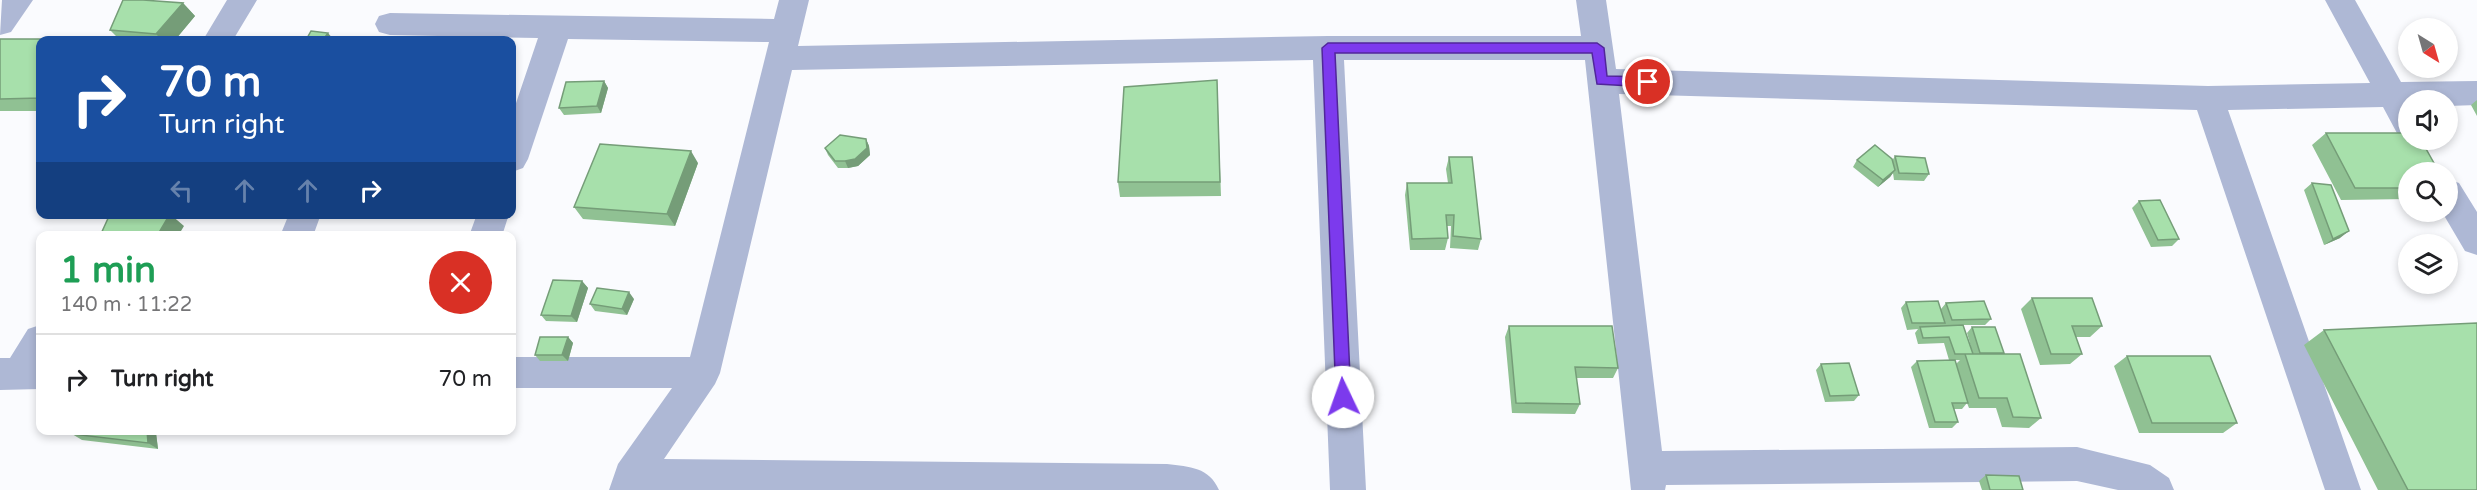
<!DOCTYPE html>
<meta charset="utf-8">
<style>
:root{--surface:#fff;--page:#f2f2f2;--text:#202124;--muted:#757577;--line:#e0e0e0}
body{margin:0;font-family:"Varela Round",sans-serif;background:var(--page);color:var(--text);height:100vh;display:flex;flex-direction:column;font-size:22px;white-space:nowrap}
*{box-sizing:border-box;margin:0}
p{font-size:20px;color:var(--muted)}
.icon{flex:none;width:33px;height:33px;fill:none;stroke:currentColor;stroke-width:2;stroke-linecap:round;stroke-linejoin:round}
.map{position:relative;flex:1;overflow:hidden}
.details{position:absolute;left:36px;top:231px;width:480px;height:204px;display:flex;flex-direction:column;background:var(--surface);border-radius:12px;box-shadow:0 3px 9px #0003}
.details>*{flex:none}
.hud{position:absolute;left:36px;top:36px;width:480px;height:183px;border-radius:12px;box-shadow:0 3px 9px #0003;background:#1a4fa0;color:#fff;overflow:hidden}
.needle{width:39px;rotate:143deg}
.buttons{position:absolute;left:2398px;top:18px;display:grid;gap:12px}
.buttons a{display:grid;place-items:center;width:60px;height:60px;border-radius:50%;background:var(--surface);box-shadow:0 3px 9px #0003;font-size:30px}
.pin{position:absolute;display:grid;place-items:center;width:51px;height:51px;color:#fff;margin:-26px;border:3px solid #fff;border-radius:50%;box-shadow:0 2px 6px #0007}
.me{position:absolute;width:66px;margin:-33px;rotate:357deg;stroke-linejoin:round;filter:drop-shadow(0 0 4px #0008)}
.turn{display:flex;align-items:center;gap:21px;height:126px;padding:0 24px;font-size:27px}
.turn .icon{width:78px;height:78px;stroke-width:2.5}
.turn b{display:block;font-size:42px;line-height:51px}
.lanes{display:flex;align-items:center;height:57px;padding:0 24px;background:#0003;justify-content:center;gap:30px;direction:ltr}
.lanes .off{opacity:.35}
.round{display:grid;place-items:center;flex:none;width:63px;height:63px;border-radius:32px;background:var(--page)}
.headline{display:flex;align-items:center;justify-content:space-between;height:102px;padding:0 24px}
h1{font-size:36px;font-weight:800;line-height:45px;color:#1e9e55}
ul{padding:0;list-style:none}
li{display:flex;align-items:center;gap:18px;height:90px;padding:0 24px;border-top:2px solid var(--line)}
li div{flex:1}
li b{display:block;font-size:22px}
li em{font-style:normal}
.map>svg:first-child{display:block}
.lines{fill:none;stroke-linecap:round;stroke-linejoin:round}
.street{fill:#aeb8d5;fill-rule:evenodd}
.wall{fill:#90c193}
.shaded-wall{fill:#759d78}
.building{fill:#a7e0ab;stroke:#759d78;stroke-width:1.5}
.route{fill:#7c3aed;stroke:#51269a;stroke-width:1.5}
</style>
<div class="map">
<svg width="2477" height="490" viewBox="0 0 2477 490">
<rect width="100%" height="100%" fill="#fafbfe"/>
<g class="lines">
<!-- street -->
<path class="street" d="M2,0H33L11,32L0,35Z
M227,0H257L233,40H203Z
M779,0H809L798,46L1328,36H1581L1576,0H1606L1616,69L2208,86L2370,83L2325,0H2355L2401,82L2477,81V105L2448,106V100H2409V139L2398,135L2383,107L2228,110L2361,490H2325L2197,110L1619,94L1662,451L2077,447L2150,465L2169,478L2174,490H2118L2077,481L1666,485L1665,490H1631L1585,60H1344L1366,490H1330L1313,60L792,70L720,373L715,384L664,459L1167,464C1190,467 1209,467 1219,490H609L618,464L672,388H512V357H690L769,42L568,39L528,159L523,168L512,172V115L538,38L390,35L379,32L375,24L379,16L390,13L774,19Z
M2448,179L2459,183L2477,212V255L2465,251L2442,212H2448Z
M289,214H321L313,236H280Z
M477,214H509L502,236H469Z
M40,325V389L0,390V358H10L28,329Z"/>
</g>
<!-- wall -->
<path class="wall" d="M183,3L195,16L175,40H120L110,30Z
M0,39H75L77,40H40V111H0Z
M1217,80L1221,196L1120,197L1118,182Z
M604,81L608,88L601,113L564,115L559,108Z
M2477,100V116L2471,105Z
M2326,133L2409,172V199L2341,200L2312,145Z
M866,139L869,146L870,155L858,166L848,168H838L828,155L825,148Z
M1895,156L1929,174L1924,181L1894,180L1893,173L1890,177L1878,187L1853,167L1857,160L1892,161Z
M1449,157L1481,239L1478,250L1450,248L1451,226H1447L1448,238L1445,250H1410L1405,195L1407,183H1448L1446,169Z
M698,163L675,226L583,219L574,207Z
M2312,183L2340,238L2324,245L2304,190Z
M2139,201L2179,239L2172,246L2151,247L2132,208Z
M582,281L588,288L577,322L546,321L541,315Z
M2032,298L2102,326L2090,337H2076L2082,354L2070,364L2040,365L2021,309Z
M634,299L627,315L595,311L590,304Z
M1906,302L1941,309L1946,303L1991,319L1985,325H1963L1971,347L1967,333L1972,327L2004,353L2041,418L2029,428L2002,427L1996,408H1969L1967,403L1962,409H1954L1958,422L1952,428H1929L1911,367L1917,361L1956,364L1960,360H1949L1944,343L1918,344L1915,333L1918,329L1907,330L1901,308Z
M1509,326L1618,368L1613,378H1576L1580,404L1575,414L1512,413L1505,337Z
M2324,330L2477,490H2378L2304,345Z
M568,337L573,343L568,361H540L535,355Z
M2127,356L2237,423L2223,433H2139L2114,366Z
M1821,364L1859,395L1854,401L1825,402L1816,370Z
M75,430H181L179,435L156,433L158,449L82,440L72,434Z
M1986,475L2023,490H1982L1979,481Z"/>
<!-- shaded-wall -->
<path class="shaded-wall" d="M183,3L195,16L175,40H162L156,34Z
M328,33L334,40H323Z
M604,81L608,88L601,113L597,106Z
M866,139L869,146L870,155L858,166L848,168L845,161Z
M691,151L698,163L675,226L667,214Z
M1895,170L1890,177L1878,187L1883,180Z
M170,214L184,226L178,236H157Z
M2349,231L2340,238L2324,245L2333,239Z
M582,281L588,288L577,322L571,316Z
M629,292L634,299L627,315L622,309Z
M568,337L573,343L568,361L562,355Z
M147,430H151L156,433L158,449L148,443Z
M171,430H181L179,435Z"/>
<!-- building -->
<path class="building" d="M123,0H143L183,3L156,34L110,30Z
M311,31L328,33L323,40H306Z
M0,39H75L74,40H40V98L0,99Z
M1217,80L1220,182H1118L1124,87Z
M604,81L597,106L559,108L566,82Z
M2326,133H2409V140H2421L2439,172H2409V188H2355Z
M840,135L866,139L867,148L855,159L845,161H835L825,148Z
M600,144L691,151L667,214L574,207Z
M1875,145L1892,159L1895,170L1883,180L1857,160Z
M1895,156L1925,158L1929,174L1899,173Z
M1449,157H1472L1481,239L1453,236L1454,215H1446L1448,238L1412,239L1407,183H1452Z
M2312,183L2331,185L2349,231L2333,239Z
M2160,200L2179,239L2158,240L2139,201Z
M110,214H170L157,236H100Z
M553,280L582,281L571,316L541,315Z
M597,288L629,292L622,309L590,304Z
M2032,298H2092L2102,326H2072L2082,354H2051Z
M1938,301L1945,323H1912L1906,302Z
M1984,301L1991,319L1952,320L1946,303Z
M2477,323V490H2408L2324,330Z
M1963,325L1973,354H1955L1949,337L1923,338L1920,327Z
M1509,326H1612L1618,368L1575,367L1580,404L1516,403Z
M1972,327H1995L2004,353H1980Z
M540,337H568L562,355H535Z
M1965,354H2020L2041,418L2013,417L2007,398H1979Z
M2127,356H2210L2237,423H2152Z
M1955,360L1968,403H1952L1958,422H1935L1917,361Z
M1849,363L1859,395L1830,396L1821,364Z
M75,430H147L148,443L72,434Z
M1986,475L2019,476L2023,490H1990Z"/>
<!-- route -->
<path class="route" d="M1328,43H1597L1604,48L1607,76L1648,77L1654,82L1648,87L1597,84L1592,53H1335L1351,397L1349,402L1343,404L1338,402L1336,397L1322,48Z"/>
</svg>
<div class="buttons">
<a><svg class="needle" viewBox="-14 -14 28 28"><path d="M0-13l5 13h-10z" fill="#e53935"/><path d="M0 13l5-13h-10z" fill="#757577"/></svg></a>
<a><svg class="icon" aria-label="sound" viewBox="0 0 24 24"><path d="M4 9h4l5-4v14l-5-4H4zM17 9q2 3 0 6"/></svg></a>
<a><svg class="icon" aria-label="search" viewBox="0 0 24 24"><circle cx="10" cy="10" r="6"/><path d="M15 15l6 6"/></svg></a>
<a><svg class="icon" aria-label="layers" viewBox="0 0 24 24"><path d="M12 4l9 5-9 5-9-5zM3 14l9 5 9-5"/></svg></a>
</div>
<div class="pin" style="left:1648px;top:82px;background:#d93025"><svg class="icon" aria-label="arrive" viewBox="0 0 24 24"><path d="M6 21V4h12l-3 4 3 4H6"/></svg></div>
<svg class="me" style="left:1343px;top:397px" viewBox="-20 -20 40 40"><circle r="19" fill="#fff"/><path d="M0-13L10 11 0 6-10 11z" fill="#7c3aed"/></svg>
<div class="hud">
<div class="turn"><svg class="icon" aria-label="right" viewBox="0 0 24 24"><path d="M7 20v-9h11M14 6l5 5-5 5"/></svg><div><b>70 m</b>Turn right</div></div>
<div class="lanes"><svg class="icon off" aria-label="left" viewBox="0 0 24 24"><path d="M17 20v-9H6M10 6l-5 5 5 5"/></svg><svg class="icon off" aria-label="ahead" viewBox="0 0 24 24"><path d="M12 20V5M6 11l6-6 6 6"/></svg><svg class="icon off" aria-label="ahead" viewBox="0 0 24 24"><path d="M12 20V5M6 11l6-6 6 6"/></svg><svg class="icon" aria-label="right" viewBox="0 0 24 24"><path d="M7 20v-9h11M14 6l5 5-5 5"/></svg></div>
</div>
<section class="details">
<div class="headline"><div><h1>1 min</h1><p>140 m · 11:22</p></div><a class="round" style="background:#d93025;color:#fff"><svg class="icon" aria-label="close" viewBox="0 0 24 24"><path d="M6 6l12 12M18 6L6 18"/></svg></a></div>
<ul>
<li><svg class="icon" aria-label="right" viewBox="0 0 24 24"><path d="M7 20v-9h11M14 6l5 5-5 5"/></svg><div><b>Turn right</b></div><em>70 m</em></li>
</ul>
</section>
</div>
